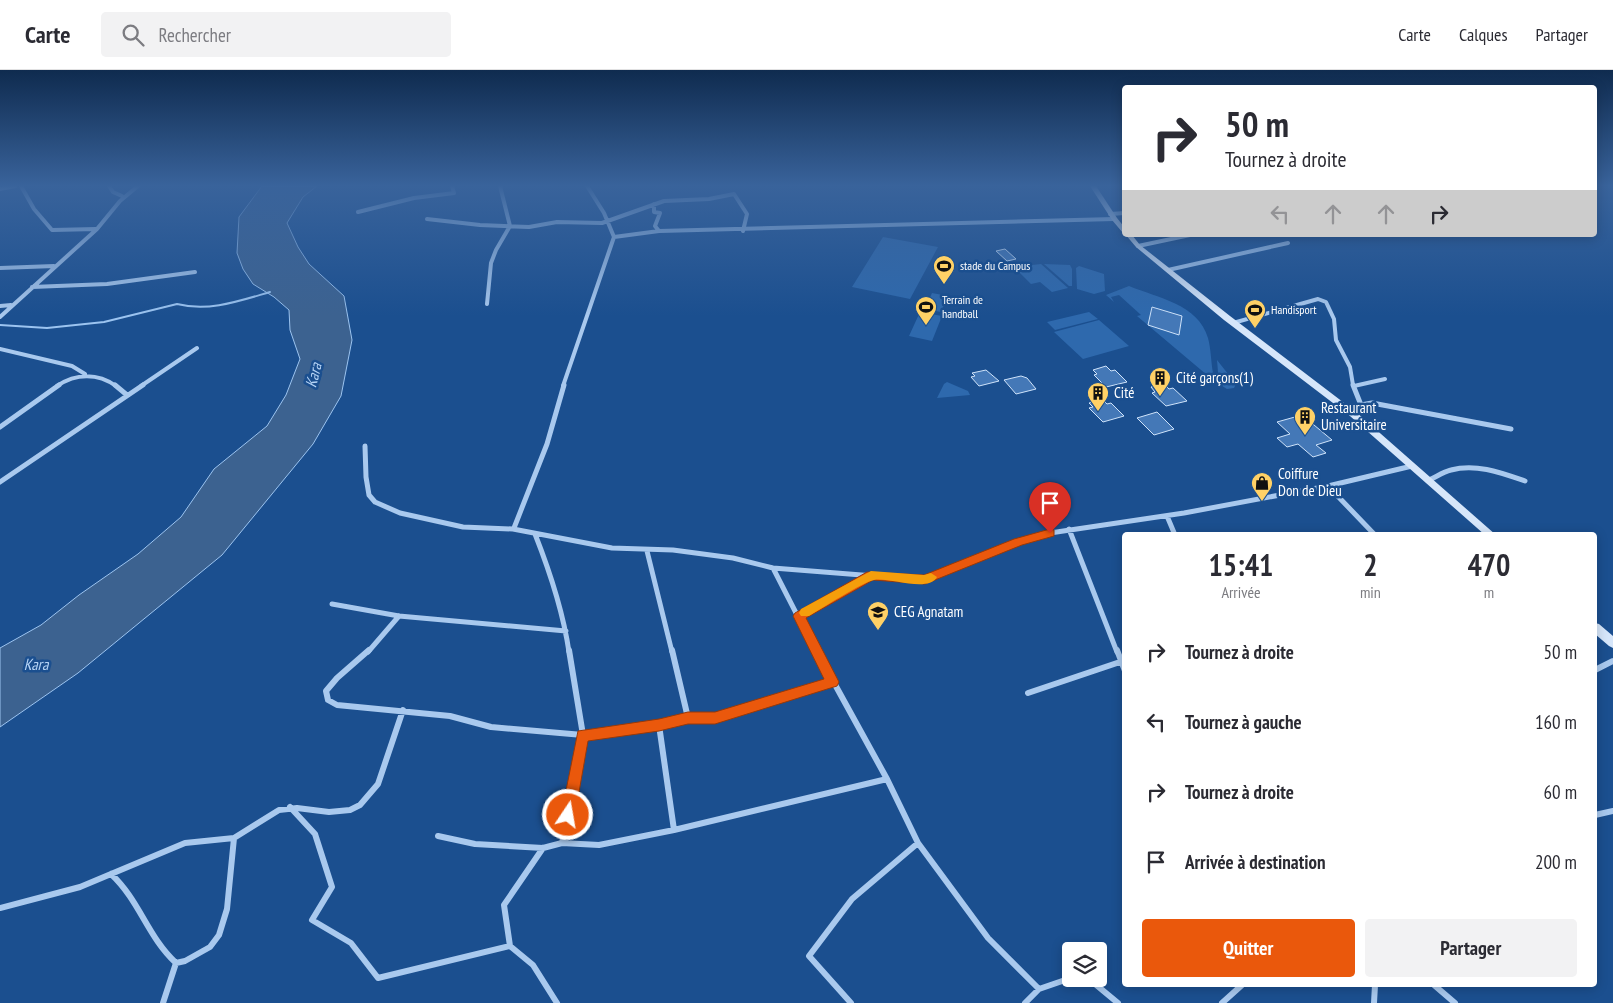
<!DOCTYPE html>
<html lang="fr">
<meta charset="utf-8">
<style>
:root{--surface:#fff;--page:#f2f2f3;--text:#2b2b33;--muted:#7c7c81;--line:#e1e1e2;--accent:#ea580c}
body{margin:0;font-family:"PT Sans Narrow",sans-serif;background:var(--page);color:var(--text);height:100vh;display:flex;flex-direction:column;font-size:19px;white-space:nowrap}
*{box-sizing:border-box;margin:0}
p{font-size:16px;color:var(--muted)}
.icon{flex:none;width:28px;height:28px;fill:none;stroke:currentColor;stroke-width:2;stroke-linecap:round;stroke-linejoin:round}
.map{position:relative;flex:1;overflow:hidden}
.details{position:absolute;left:1122px;top:462px;width:475px;height:455px;display:flex;flex-direction:column;background:var(--surface);border-radius:5px;box-shadow:0 2px 12px #0003}
.details>*{flex:none}
.top-card{position:absolute;left:1122px;top:15px;width:475px;height:152px;border-radius:5px;box-shadow:0 2px 12px #0003;background:#fff;color:var(--text);overflow:hidden}
.fabs{position:absolute;left:1062px;top:872px;display:grid;gap:10px}
.fabs a{display:grid;place-items:center;width:45px;height:45px;border-radius:5px;background:var(--surface);box-shadow:0 2px 12px #0003;font-size:25px}
.pin{position:absolute;display:grid;place-items:center;width:42px;height:42px;color:#fff;margin:-51px -21px;border-radius:50% 50% 50% 0;rotate:-45deg;box-shadow:0 0 5px #0007}
.pin .icon{rotate:45deg}
.me{position:absolute;width:55px;margin:-28px;rotate:12deg;stroke-linejoin:round;filter:drop-shadow(0 0 4px #0008)}
.turn{display:flex;align-items:center;gap:18px;height:105px;padding:0 20px;font-size:22px}
.turn .icon{width:65px;height:65px;stroke-width:2.5}
.turn b{display:block;font-size:35px;line-height:42px}
.lanes{display:flex;align-items:center;height:48px;padding:0 20px;background:#0003;justify-content:center;gap:25px;direction:ltr}
.lanes .off{opacity:.35}
.eta{display:flex;justify-content:space-evenly;align-items:center;height:85px;text-align:center}
.eta b{font-size:30px;font-weight:800;line-height:35px}
.action{display:flex;gap:10px;margin-top:auto;padding:10px 20px}
.action a{flex:1;height:58px;border-radius:5px;background:var(--accent);color:#fff;font-size:20px;font-weight:800;line-height:58px;text-align:center}
.action a+a{background:var(--page);color:var(--text)}
ul{padding:0;list-style:none}
li{display:flex;align-items:center;gap:15px;height:70px;padding:0 20px}
li div{flex:1}
li b{display:block;font-size:19px}
li em{font-style:normal}
header{display:flex;align-items:center;gap:30px;box-sizing:border-box;height:70px;padding:0 25px;background:var(--surface);border-bottom:1px solid var(--line)}
header strong{font-size:24px}
nav{display:flex;gap:28px;margin-inline-start:auto;font-size:18px}
.search{width:350px;height:45px;background:var(--page);display:flex;align-items:center;gap:12px;box-sizing:border-box;padding:0 18px;border-radius:5px;color:var(--muted);font-size:19px}
.map>svg:first-child{display:block}
.green{fill:#2e69ad}
.water{fill:#3c6290;stroke:#9cc4f0}
.lines{fill:none;stroke-linecap:round;stroke-linejoin:round}
.stream{stroke:#9cc4f0;stroke-width:2}
.building{fill:#4478b7;stroke:#cfe3fa}
.minor-far2{stroke:#a9c9ee;stroke-width:4}
.minor-far1{stroke:#a9c9ee;stroke-width:5}
.minor{stroke:#a9c9ee;stroke-width:6}
.secondary{fill:#d6e6fa;fill-rule:evenodd}
.route{fill:#ea580c;stroke:#983908}
.slow{fill:#f59e0b}
.labels{text-anchor:middle;stroke-width:5;stroke-linejoin:round;paint-order:stroke}
.far-poi-label{font-size:12px;fill:#fff;stroke:#1b4f8f;text-anchor:start}
.poi-label{font-size:15px;fill:#fff;stroke:#1b4f8f;text-anchor:start}
.water-label{font-size:16px;font-style:italic;fill:#b5d3f5;stroke:#1b4f8f}
</style>
<header>
<strong>Carte</strong>
<div class="search"><svg class="icon" aria-label="search" viewBox="0 0 24 24"><circle cx="10" cy="10" r="6"/><path d="M15 15l6 6"/></svg>Rechercher</div>
<nav><a>Carte</a><a>Calques</a><a>Partager</a></nav>
</header>
<div class="map">
<svg width="1613" height="933" viewBox="0 0 1613 933">
<rect width="100%" height="100%" fill="#1b4f8f"/>
<!-- green -->
<path class="green" d="M883,167L938,177L910,229L852,217Z
M1041,194L1068,218L1052,222L1040,212L1031,214L1014,197Z
M1044,194L1070,195L1072,199V216H1069Z
M1079,196L1104,204L1105,221L1094,224L1077,219L1076,198Z
M1129,216C1158,228 1198,234 1208,268C1211,279 1211,292 1213,303L1207,305L1137,246L1141,245L1119,225L1111,227L1114,232L1106,225Z
M932,223L948,226L941,242L925,239Z
M920,242L942,246L932,271L909,266Z
M1089,242L1098,249L1055,260L1047,252Z
M1099,250L1129,276L1083,289L1054,262Z
M1217,290L1236,314L1234,318L1227,319L1219,314Z
M947,312L968,321L970,325L937,328L944,314Z"/>
<!-- water -->
<path class="water" d="M262,116H317L303,127L287,153L298,177L309,194L344,226L352,270L341,326L313,374L222,485L78,603L0,657V578L41,555L79,525L138,484L181,447L214,399L267,356L286,325L300,289L290,260L289,240L274,227L253,214L243,199L237,183L239,147Z"/>
<g class="lines">
<!-- stream -->
<path class="stream" d="M0,255L47,258L104,252L177,234C209,242 239,231 270,222"/>
</g>
<!-- building -->
<path class="building" d="M1005,179L1016,189L1007,191L996,181Z
M1152,237L1182,246L1179,265L1148,255Z
M1106,296L1111,301L1115,300L1127,312L1106,317L1094,305L1097,304L1093,300Z
M986,300L999,311L979,316L971,307L975,306L972,303Z
M1021,306L1027,308L1036,319L1016,324L1004,310Z
M1164,314L1169,319L1173,318L1187,331L1166,336L1152,323L1155,322L1151,317Z
M1103,330L1107,334L1111,333L1124,346L1103,352L1089,338L1093,337L1089,333Z
M1157,342L1174,359L1154,365L1137,348Z
M1302,345L1332,370L1316,375L1326,383L1313,387L1298,374L1287,377L1277,368L1290,364L1277,352Z"/>
<g class="lines">
<!-- minor-far2 -->
<path class="minor-far2" d="M21,116L34,139L52,160L96,159
M109,116L113,122L122,126
M587,116L604,143L614,167
M0,119L15,116
M654,134V142L660,143L655,156L659,161
M358,142L414,128L454,123L452,116
M1110,144L1125,143
M427,149L480,155L529,157L557,152L602,153L664,131L709,129L734,124L747,144L743,161
M1138,176L1190,165
M0,198L54,196
M1168,200L1288,173
M32,217L107,214L195,202
M487,234L491,193L496,180L510,156L500,116
M0,236L11,235
M0,247L97,159L120,131L138,116
M1233,253L1318,229L1326,232L1334,249L1336,270L1350,297L1353,315
M0,279L72,296L85,304
M57,316C76,303 98,303 116,316
M141,316L197,278
M563,316L614,167L659,161L1114,149
M1354,316L1385,309"/>
<!-- minor-far1 -->
<path class="minor-far1" d="M115,315L127,325
M1361,335L1372,333L1511,359
M1353,344L1361,335L1353,315
M0,357L59,315
M365,376L366,407L369,425L375,432L400,443L463,457L513,459L612,478L673,480L733,488L773,498L925,510L1018,472L1050,463L1184,443L1328,416L1412,396
M1429,410C1436,407 1443,402 1451,400C1476,393 1502,403 1525,411
M0,412L143,315
M1328,416L1375,465
M1167,446L1175,465
M514,458L547,374L564,315
M1069,459L1117,582
M535,464C550,502 563,541 569,582
M647,481L672,582
M773,498L816,582
M332,534L399,546L566,561
M799,546L870,506
M368,582L399,546"/>
<!-- minor -->
<path class="minor" d="M369,580L337,608L326,621L328,630L337,635L450,646L491,657L583,665L659,655L688,648H715L832,612
M672,580L688,648
M816,580L887,709L918,773L988,868L1039,919
M1117,580L1125,601
M1595,600L1613,591
M1028,623L1120,592
M659,655L674,760
M290,737L315,764L332,817L312,850L351,873L378,908L510,876
M1595,745L1613,741
M438,766L475,774L543,778L562,773L599,775L674,760L887,709
M562,773L583,665L569,580
M543,778L504,835L510,876L533,895L557,933
M111,804C140,831 147,866 176,893L163,933
M0,838L80,817L185,773L234,768L279,740L297,738L329,742L350,740L360,735L378,714L403,640
M176,893L185,891L210,877L219,865L227,839L234,768
M1089,909L1118,933
M1434,915L1455,933
M851,933L809,886L852,829L918,773
M1025,933L1039,919L1071,908
M1222,933L1242,915
M1374,933L1375,915"/>
<!-- secondary -->
<path class="secondary" d="M1090,116H1096L1117,148L1125,158V164L1123,163L1112,150Z
M1125,164L1132,165L1140,175L1230,246L1356,342L1496,465H1485L1350,346L1224,250L1136,177Z
M1595,553L1599,554L1613,566V578L1609,576L1595,564Z"/>
</g>
<!-- sky -->
<linearGradient id="sky" x2="0" y2="1"><stop stop-color="#0f2b4f"/><stop offset="0.47" stop-color="#39639b"/><stop offset="1" stop-color="#39639b" stop-opacity="0"/></linearGradient>
<rect width="1613" height="246" fill="url(#sky)"/>
<!-- route -->
<path class="route" d="M1050,459L1054,460V466L1022,475L925,514L873,510L806,548L839,612L837,616L715,654H688L659,661L588,671L575,745L573,750L568,752L563,750L561,745L578,661L659,649L688,642H715L824,609L793,546L795,543L867,502L924,505L1014,469Z"/>
<!-- slow -->
<path class="slow" d="M871,501L924,505L931,503L937,507C928,523 889,507 874,510C863,512 821,539 809,546H801L799,543L801,539Z"/>
<!-- icons -->
<defs>
<g id="stadium-pin" transform="scale(1.125)"><path d="M0 17L-7.5 6A9.5 9.5 0 1 1 7.5 6Z" fill="#ffd166" stroke="#1b4f8f"/><path d="M0-5a6.5 5 0 1 0 0 10a6.5 5 0 1 0 0-10ZM-3.5-1.8h7v3.6h-7Z" fill="#111"/></g>
<g id="building-pin" transform="scale(1.125)"><path d="M0 17L-7.5 6A9.5 9.5 0 1 1 7.5 6Z" fill="#ffd166" stroke="#1b4f8f"/><path d="M-4-6H4V6H1V3H-1V6H-4ZM-2.5-4.3h1.7v1.8h-1.7ZM.8-4.3h1.7v1.8H.8ZM-2.5-1h1.7V.8h-1.7ZM.8-1h1.7V.8H.8Z" fill="#111"/></g>
<g id="shop-pin" transform="scale(1.125)"><path d="M0 17L-7.5 6A9.5 9.5 0 1 1 7.5 6Z" fill="#ffd166" stroke="#1b4f8f"/><path d="M-5-2.5h2.3a2.7 3.5 0 0 1 5.4 0H5L5.5 6h-11ZM-1.5-2.5h3a1.5 2.3 0 0 0-3 0Z" fill="#111"/></g>
<g id="school-pin" transform="scale(1.125)"><path d="M0 17L-7.5 6A9.5 9.5 0 1 1 7.5 6Z" fill="#ffd166" stroke="#1b4f8f"/><path d="M0-5L7-2L0 1L-7-2ZM-4 1L0 2.5L4 1V4Q0 6-4 4Z" fill="#111"/></g>
</defs>
<g fill-rule="evenodd">
<use href="#stadium-pin" x="944" y="196"/>
<use href="#stadium-pin" x="926" y="237"/>
<use href="#stadium-pin" x="1255" y="240"/>
<use href="#building-pin" x="1160" y="308"/>
<use href="#building-pin" x="1098" y="323"/>
<use href="#building-pin" x="1305" y="347"/>
<use href="#shop-pin" x="1262" y="413"/>
<use href="#school-pin" x="878" y="542"/>
</g>
<g class="labels">
<!-- far-poi labels -->
<g class="far-poi-label">
<text x="960" y="200">stade du Campus</text>
<text x="942" y="234">Terrain de<tspan x="942" dy="14">handball</tspan></text>
<text x="1271" y="244">Handisport</text>
</g>
<!-- poi labels -->
<g class="poi-label">
<text x="1176" y="313">Cité garçons(1)</text>
<text x="1114" y="328">Cité</text>
<text x="1321" y="343">Restaurant<tspan x="1321" dy="17">Universitaire</tspan></text>
<text x="1278" y="409">Coiffure<tspan x="1278" dy="17">Don de Dieu</tspan></text>
<text x="894" y="547">CEG Agnatam</text>
</g>
<!-- water labels -->
<g class="water-label">
<text transform="translate(313 305) rotate(-76)" y="6">Kara</text>
<text x="36" y="600">Kara</text>
</g>
</g>
</svg>
<div class="fabs">
<a><svg class="icon" aria-label="layers" viewBox="0 0 24 24"><path d="M12 4l9 5-9 5-9-5zM3 14l9 5 9-5"/></svg></a>
</div>
<div class="pin" style="left:1050px;top:463px;background:#d93025"><svg class="icon" aria-label="arrive" viewBox="0 0 24 24"><path d="M6 21V4h12l-3 4 3 4H6"/></svg></div>
<svg class="me" style="left:568px;top:745px" viewBox="-20 -20 40 40"><circle r="17" fill="#ea580c" stroke="#fff" stroke-width="3"/><path d="M0-11L8 9 0 5-8 9z" fill="#fff"/></svg>
<div class="top-card">
<div class="turn"><svg class="icon" aria-label="right" viewBox="0 0 24 24"><path d="M7 20v-9h11M14 6l5 5-5 5"/></svg><div><b>50 m</b>Tournez à droite</div></div>
<div class="lanes"><svg class="icon off" aria-label="left" viewBox="0 0 24 24"><path d="M17 20v-9H6M10 6l-5 5 5 5"/></svg><svg class="icon off" aria-label="ahead" viewBox="0 0 24 24"><path d="M12 20V5M6 11l6-6 6 6"/></svg><svg class="icon off" aria-label="ahead" viewBox="0 0 24 24"><path d="M12 20V5M6 11l6-6 6 6"/></svg><svg class="icon" aria-label="right" viewBox="0 0 24 24"><path d="M7 20v-9h11M14 6l5 5-5 5"/></svg></div>
</div>
<section class="details">
<div class="eta">
<div><b>15:41</b><p>Arrivée</p></div>
<div><b>2</b><p>min</p></div>
<div><b>470</b><p>m</p></div>
</div>
<ul>
<li><svg class="icon" aria-label="right" viewBox="0 0 24 24"><path d="M7 20v-9h11M14 6l5 5-5 5"/></svg><div><b>Tournez à droite</b></div><em>50 m</em></li>
<li><svg class="icon" aria-label="left" viewBox="0 0 24 24"><path d="M17 20v-9H6M10 6l-5 5 5 5"/></svg><div><b>Tournez à gauche</b></div><em>160 m</em></li>
<li><svg class="icon" aria-label="right" viewBox="0 0 24 24"><path d="M7 20v-9h11M14 6l5 5-5 5"/></svg><div><b>Tournez à droite</b></div><em>60 m</em></li>
<li><svg class="icon" aria-label="arrive" viewBox="0 0 24 24"><path d="M6 21V4h12l-3 4 3 4H6"/></svg><div><b>Arrivée à destination</b></div><em>200 m</em></li>
</ul>
<div class="action"><a>Quitter</a><a>Partager</a></div>
</section>
</div>
